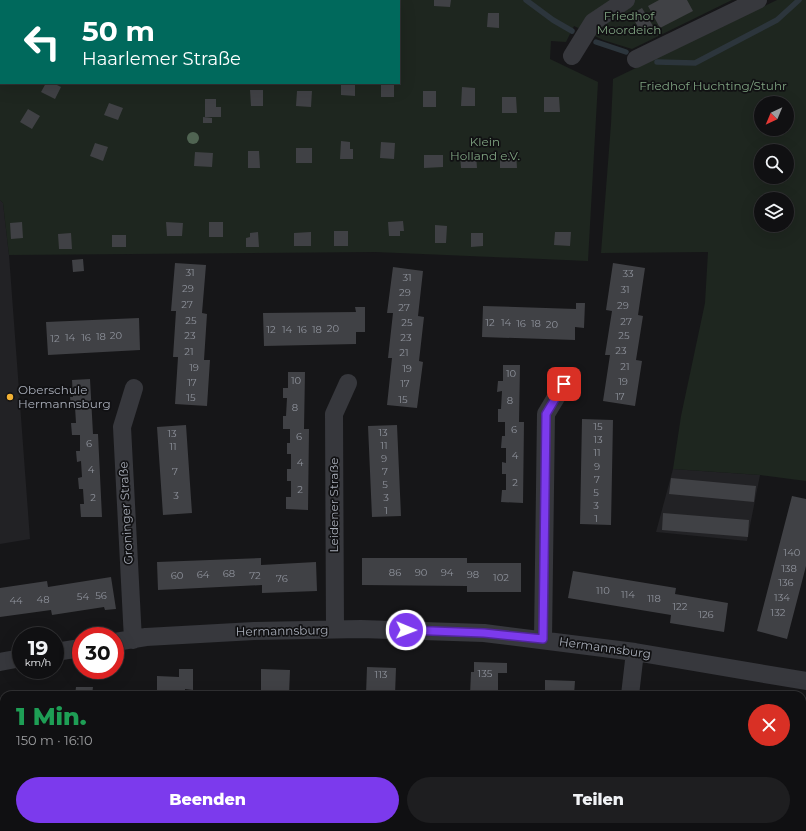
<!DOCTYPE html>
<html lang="de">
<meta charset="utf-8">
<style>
:root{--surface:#101012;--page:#1e1e20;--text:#f1f3f6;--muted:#9c9d9f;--line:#303032;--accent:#7c3aed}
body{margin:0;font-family:Montserrat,sans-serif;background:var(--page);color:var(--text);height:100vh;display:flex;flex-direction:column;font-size:15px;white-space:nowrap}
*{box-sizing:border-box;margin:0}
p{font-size:13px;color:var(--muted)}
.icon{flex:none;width:22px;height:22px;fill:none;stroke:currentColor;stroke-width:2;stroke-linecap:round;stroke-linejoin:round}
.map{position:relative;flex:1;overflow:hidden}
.details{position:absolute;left:0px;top:691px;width:806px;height:140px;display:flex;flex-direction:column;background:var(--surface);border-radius:12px 12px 0 0;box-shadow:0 4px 16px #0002,0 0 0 1px var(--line)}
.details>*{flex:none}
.banner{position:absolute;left:0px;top:0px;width:400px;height:84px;box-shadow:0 4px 16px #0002,0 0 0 1px var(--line);background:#00695c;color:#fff;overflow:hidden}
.needle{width:26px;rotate:224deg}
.fabs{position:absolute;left:754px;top:96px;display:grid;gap:8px}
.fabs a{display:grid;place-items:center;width:40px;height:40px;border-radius:50%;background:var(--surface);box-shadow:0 4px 16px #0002,0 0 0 1px var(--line);font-size:20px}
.speed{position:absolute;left:12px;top:627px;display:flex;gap:8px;font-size:20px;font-weight:700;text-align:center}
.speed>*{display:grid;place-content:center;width:52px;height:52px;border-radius:50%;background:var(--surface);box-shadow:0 4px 16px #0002,0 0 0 1px var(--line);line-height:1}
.speed small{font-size:10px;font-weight:400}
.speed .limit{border:6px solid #d22;background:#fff;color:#111}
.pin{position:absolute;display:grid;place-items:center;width:34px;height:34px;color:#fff;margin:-17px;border-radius:8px;box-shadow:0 2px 6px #0006}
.me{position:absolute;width:44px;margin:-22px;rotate:91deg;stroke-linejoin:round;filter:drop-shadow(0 0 3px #0008)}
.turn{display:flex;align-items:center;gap:14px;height:84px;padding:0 16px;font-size:18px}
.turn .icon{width:52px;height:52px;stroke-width:2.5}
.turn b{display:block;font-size:28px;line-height:34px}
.round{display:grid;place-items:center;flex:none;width:42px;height:42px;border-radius:21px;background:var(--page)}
.summary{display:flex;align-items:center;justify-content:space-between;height:68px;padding:0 16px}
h1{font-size:24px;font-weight:800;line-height:30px;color:#1e9e55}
.cta{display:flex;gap:8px;margin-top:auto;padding:8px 16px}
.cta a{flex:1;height:46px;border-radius:24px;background:var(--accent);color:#fff;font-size:16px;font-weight:800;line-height:46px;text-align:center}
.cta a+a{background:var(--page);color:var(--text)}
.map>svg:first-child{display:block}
.built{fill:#222225}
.green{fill:#1e261f;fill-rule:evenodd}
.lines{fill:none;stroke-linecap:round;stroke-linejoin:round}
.stream{stroke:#2c353c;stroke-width:5.5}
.building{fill:#404145}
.minor{stroke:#37383d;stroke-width:18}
.tree{fill:#506452}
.route-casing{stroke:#51269a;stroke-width:10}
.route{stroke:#7c3aed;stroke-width:7}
.poi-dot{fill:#f2b134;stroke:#111113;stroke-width:1.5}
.labels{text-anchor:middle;stroke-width:3.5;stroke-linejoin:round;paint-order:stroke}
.number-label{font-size:10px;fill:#8e929b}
.park-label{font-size:12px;fill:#7fa381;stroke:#111113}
.poi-label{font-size:12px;fill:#a8adb8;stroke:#111113;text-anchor:start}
.street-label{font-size:12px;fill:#a8adb8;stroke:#111113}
</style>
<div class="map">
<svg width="806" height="831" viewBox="0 0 806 831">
<rect width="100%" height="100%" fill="#161618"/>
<!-- built -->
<path class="built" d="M0,200L3,203L9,255L30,539L0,544Z
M673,469L760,475L747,541L656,532Z"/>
<!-- green -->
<path class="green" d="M0,0H135L1,1V83H399V1L256,0H732L632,49L603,40L574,26L566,42L551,41L550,59L598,82L588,261L375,252L9,255L3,203L0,200Z
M777,0H806V481L760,475L673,469L681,416L705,303L708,252L601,253L611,124L613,79ZM761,103H787V129H761ZM761,151H787V177H761ZM761,199H787V225H761Z"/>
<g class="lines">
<!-- stream -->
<path class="stream" d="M526,0L553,20L572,31
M596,42L626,52
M657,62L695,63L777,20L799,0"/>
</g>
<!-- building -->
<path class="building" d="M434,0H451L450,7L434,6Z
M659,0H687L693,11L660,28L648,6Z
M642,8L653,26L641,33L631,14Z
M488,13H499V28L487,27Z
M46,83H53L61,87L55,99L41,92Z
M341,83H355V96L341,95Z
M381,83H394V97H381Z
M462,87L475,88V106H461Z
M250,90H263V106H251Z
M297,91H312L311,107L296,106Z
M423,91H436V107H423Z
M502,97H516L517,113H502Z
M544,97H559L560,112H544Z
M205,99H216V107H221V117H205Z
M109,103L123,108L118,120L104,115Z
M28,109L40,116L32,129L20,122Z
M203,117L212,118V123H203Z
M341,141L350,142V149H353V159H340Z
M381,142L395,143L394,159L380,158Z
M95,143L108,147L103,161L90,156Z
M296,148H312V163H296Z
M248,151H259L260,168H248Z
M195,152L213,153L212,167L194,166Z
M500,153H516L517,168H500Z
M460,154H476L477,168H461Z
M424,155H443V167L424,168Z
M403,221L404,231H400V236H389L388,222Z
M22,222L23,238L11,239L10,223Z
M166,222L183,223L182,236H167Z
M209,222H223V237H209Z
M435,225L447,226L446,243H435Z
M334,231H348V246H334Z
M258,232L259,247H246V238L250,237V233Z
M311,232V246H294V233Z
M555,232H571L570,246L554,245Z
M71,233L72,249H59L58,234Z
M471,233H483V246L471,247Z
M112,235H126V247H112Z
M83,259L84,271L73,272L72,260Z
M175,263L206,265L202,313L207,314L204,360H210L207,406L175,404L178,357H173L176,311H171Z
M613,263L645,268L638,315L643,316L636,360L642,361L635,406L603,401L610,355H605L612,311L606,310Z
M393,267L423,271L418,316L424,317L419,361L423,362L417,408L387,405L392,358H388L393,313H387Z
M576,303H585L584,328L575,327V340L482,337L483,306L576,309Z
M355,307H365V332H356V344L264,346L263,313L356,312Z
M139,318L140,350L48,355L46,322Z
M503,365H520L519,422H524L523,503L501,502L502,490H506V474H502V462L506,463V448H501L502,436H505V422H498V409H501L502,391L497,392L498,381H503Z
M288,372H305L304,429H309L308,510L286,509V497H291V481H287V469H291V454H287V443H290V429H283V416H286L287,398H283V388H288Z
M90,379L93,434H98L102,517H81L80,504H84L83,489H79L78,478L82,477L81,461L77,462L76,451H80V435H72L71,423H76L75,407H71L70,397H73L72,380Z
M582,419L613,420L611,525L580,524Z
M186,425L192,513L163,515L157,427Z
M397,425L401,516L372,517L368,426Z
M671,478L756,486L754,502L669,494Z
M792,496L806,499V566L787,639L757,631Z
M663,513L749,520L748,537L662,530Z
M261,558V565L316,562L317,591L262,593V585L158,590L157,562Z
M362,558H467V563H521V592H467V586L362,585Z
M573,571L676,588L675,594L728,603L724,632L670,623L671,615L568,598Z
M111,577L116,609L105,610L104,607L52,615L51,610L0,617V588L47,581L48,587Z
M474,662L507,663V673H498V695H470L471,672H474Z
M367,667L396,668L395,695H366Z
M179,669H193V690L185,689V695H157V676L179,677Z
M261,669L290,670L289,695H261Z
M545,680L575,681L574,695H545Z
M76,687H93L92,695H75Z
M54,693L66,694V695H54Z
M802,723H806V754L802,753Z
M54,827H82V831H54Z
M375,827H391V831H375Z
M549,827H578V831H549Z
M644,827H674L673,831H643Z
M246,829H260V831H246Z"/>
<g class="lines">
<!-- minor -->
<path class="minor" d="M572,56L593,22L626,0
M636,59L758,0
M335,629L334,414L348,383
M543,639L546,414L564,384
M133,640L122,427L134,388
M115,642L146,637L254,631L361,629L484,633L635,652L806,681
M55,652L81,648
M0,662L21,658
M630,695L635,652
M613,831L614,827"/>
</g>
<!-- trees -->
<circle class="tree" cx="193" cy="138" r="6"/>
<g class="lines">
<!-- route casing -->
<g class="route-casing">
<path id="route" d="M406,630L484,633L543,639L546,414L564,384"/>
</g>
<!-- route -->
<use href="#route" class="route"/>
</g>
<!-- markers -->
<circle class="poi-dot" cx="10" cy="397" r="4"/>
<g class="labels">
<!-- number labels -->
<g class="number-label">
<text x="190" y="276">31</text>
<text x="628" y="277">33</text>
<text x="407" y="281">31</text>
<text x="188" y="292">29</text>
<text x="625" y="293">31</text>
<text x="405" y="296">29</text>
<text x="187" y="308">27</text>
<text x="623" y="309">29</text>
<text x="404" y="311">27</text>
<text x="191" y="324">25</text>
<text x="626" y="325">27</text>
<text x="407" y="326">25</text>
<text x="490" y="326">12</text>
<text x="506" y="326">14</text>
<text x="521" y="327">16</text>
<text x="536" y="327">18</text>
<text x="552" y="328">20</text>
<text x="333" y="332">20</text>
<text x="271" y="333">12</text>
<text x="287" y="333">14</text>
<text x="302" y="333">16</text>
<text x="317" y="333">18</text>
<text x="116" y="339">20</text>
<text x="190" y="339">23</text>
<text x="624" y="339">25</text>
<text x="101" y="340">18</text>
<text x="70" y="341">14</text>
<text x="86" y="341">16</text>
<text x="406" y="341">23</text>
<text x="55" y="342">12</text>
<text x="621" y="354">23</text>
<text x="189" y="355">21</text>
<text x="404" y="356">21</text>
<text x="625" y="370">21</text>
<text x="194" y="371">19</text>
<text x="407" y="372">19</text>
<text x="511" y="377">10</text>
<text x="296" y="384">10</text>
<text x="623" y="385">19</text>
<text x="192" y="386">17</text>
<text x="405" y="387">17</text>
<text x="620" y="400">17</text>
<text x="191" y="401">15</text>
<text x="403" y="403">15</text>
<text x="510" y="404">8</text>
<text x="295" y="411">8</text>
<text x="598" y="430">15</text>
<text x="514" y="433">6</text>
<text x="383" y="436">13</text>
<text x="172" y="437">13</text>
<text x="299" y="440">6</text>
<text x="598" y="443">13</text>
<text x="89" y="447">6</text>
<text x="384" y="449">11</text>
<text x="173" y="450">11</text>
<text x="597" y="456">11</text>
<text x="515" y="459">4</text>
<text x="384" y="462">9</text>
<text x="300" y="466">4</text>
<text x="597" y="470">9</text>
<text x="91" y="473">4</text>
<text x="175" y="475">7</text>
<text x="385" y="475">7</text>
<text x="597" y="483">7</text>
<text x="515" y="486">2</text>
<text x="385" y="488">5</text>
<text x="300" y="493">2</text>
<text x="596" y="496">5</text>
<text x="176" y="499">3</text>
<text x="93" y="501">2</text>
<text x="386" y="501">3</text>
<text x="596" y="509">3</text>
<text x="386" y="514">1</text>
<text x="596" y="522">1</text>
<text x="792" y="556">140</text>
<text x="789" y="572">138</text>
<text x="395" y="576">86</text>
<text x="421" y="576">90</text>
<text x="447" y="576">94</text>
<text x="229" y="577">68</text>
<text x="203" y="578">64</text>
<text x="473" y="578">98</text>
<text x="177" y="579">60</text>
<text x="255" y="579">72</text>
<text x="501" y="581">102</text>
<text x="282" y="582">76</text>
<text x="786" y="586">136</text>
<text x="603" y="594">110</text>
<text x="628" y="598">114</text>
<text x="101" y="599">56</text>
<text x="83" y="600">54</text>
<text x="782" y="601">134</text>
<text x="654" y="602">118</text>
<text x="43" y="603">48</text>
<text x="16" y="604">44</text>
<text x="680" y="610">122</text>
<text x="778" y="616">132</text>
<text x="706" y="618">126</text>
<text x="485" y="677">135</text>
<text x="381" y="678">113</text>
</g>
<!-- park labels -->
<g class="park-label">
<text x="629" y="20">Friedhof<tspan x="629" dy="14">Moordeich</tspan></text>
<text x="713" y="90">Friedhof Huchting/Stuhr</text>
<text x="485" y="146">Klein<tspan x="485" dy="14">Holland e.V.</tspan></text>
</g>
<!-- poi labels -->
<g class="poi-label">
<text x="18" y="394">Oberschule<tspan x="18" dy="14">Hermannsburg</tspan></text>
</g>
<!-- street labels -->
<g class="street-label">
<text transform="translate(334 505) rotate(-90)" y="4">Leidener Straße</text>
<text transform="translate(126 513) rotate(-93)" y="4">Groninger Straße</text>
<text transform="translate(282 631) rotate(-1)" y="4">Hermannsburg</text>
<text transform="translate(605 648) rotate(8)" y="4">Hermannsburg</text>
</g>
</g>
</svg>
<div class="fabs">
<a><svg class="needle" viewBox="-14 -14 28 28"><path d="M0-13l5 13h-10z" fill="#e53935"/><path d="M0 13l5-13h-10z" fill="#9c9d9f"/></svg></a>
<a><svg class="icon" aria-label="search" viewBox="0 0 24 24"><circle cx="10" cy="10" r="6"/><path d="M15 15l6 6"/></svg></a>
<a><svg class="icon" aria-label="layers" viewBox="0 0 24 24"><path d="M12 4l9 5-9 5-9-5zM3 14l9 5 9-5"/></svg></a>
</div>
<div class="speed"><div>19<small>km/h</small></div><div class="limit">30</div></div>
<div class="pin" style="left:564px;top:384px;background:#d93025"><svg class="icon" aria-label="arrive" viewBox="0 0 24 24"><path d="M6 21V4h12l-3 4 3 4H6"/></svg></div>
<svg class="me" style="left:406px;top:630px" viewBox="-20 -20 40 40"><circle r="17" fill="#7c3aed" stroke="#fff" stroke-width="3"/><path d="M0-11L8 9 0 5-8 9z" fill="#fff"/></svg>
<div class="banner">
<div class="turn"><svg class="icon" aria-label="left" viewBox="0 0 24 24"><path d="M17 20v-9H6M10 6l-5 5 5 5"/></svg><div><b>50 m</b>Haarlemer Straße</div></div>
</div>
<section class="details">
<div class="summary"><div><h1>1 Min.</h1><p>150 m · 16:10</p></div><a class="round" style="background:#d93025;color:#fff"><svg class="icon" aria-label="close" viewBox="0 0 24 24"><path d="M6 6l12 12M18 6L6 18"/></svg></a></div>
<div class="cta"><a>Beenden</a><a>Teilen</a></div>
</section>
</div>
